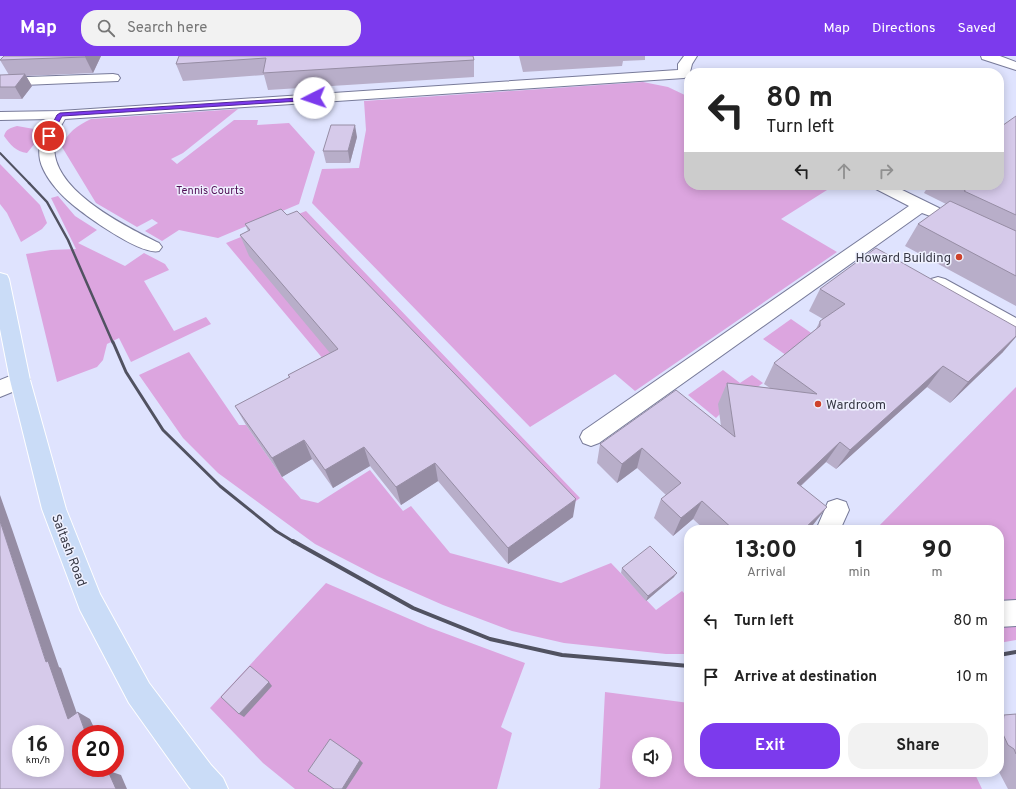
<!DOCTYPE html>
<style>
:root{--surface:#fff;--page:#f2f2f2;--text:#222;--muted:#767676;--accent:#7c3aed}
body{margin:0;font-family:Overpass,sans-serif;background:var(--page);color:var(--text);height:100vh;display:flex;flex-direction:column;font-size:15px;white-space:nowrap}
*{box-sizing:border-box;margin:0}
p{font-size:13px;color:var(--muted)}
.icon{flex:none;width:22px;height:22px;fill:none;stroke:currentColor;stroke-width:2;stroke-linecap:round;stroke-linejoin:round}
.map{position:relative;flex:1;overflow:hidden}
.sheet{position:absolute;left:684px;top:469px;width:320px;height:252px;display:flex;flex-direction:column;background:var(--surface);border-radius:16px;box-shadow:0 2px 10px #0003}
.sheet>*{flex:none}
.top-card{position:absolute;left:684px;top:12px;width:320px;height:122px;border-radius:16px;box-shadow:0 2px 10px #0003;background:#fff;color:var(--text);overflow:hidden}
.controls{position:absolute;left:632px;top:681px;display:grid;gap:8px}
.controls a{display:grid;place-items:center;width:40px;height:40px;border-radius:50%;background:var(--surface);box-shadow:0 2px 10px #0003;font-size:20px}
.speed{position:absolute;left:12px;top:669px;display:flex;gap:8px;font-size:20px;font-weight:700;text-align:center}
.speed>*{display:grid;place-content:center;width:52px;height:52px;border-radius:50%;background:var(--surface);box-shadow:0 2px 10px #0003;line-height:1}
.speed small{font-size:10px;font-weight:400}
.speed .limit{border:6px solid #d22;background:#fff;color:#111}
.pin{position:absolute;display:grid;place-items:center;width:34px;height:34px;color:#fff;margin:-17px;border:2px solid #fff;border-radius:50%;box-shadow:0 1px 4px #0007}
.me{position:absolute;width:44px;margin:-22px;rotate:266deg;stroke-linejoin:round;filter:drop-shadow(0 0 3px #0008)}
.turn{display:flex;align-items:center;gap:14px;height:84px;padding:0 16px;font-size:18px}
.turn .icon{width:52px;height:52px;stroke-width:2.5}
.turn b{display:block;font-size:28px;line-height:34px}
.lanes{display:flex;align-items:center;height:38px;padding:0 16px;background:#0003;justify-content:center;gap:20px;direction:ltr}
.lanes .off{opacity:.35}
.eta{display:flex;justify-content:space-evenly;align-items:center;height:68px;text-align:center}
.eta b{font-size:24px;font-weight:700;line-height:28px}
.action{display:flex;gap:8px;margin-top:auto;padding:8px 16px}
.action a{flex:1;height:46px;border-radius:16px;background:var(--accent);color:#fff;font-size:16px;font-weight:700;line-height:46px;text-align:center}
.action a+a{background:var(--page);color:var(--text)}
ul{padding:0;list-style:none}
li{display:flex;align-items:center;gap:12px;height:56px;padding:0 16px}
li div{flex:1}
li b{display:block;font-size:15px}
li em{font-style:normal}
header{display:flex;align-items:center;gap:24px;box-sizing:border-box;height:56px;padding:0 20px;background:var(--accent);color:#fff}
header strong{font-size:19px}
nav{display:flex;gap:22px;margin-inline-start:auto;font-size:14px}
.search{width:280px;height:36px;background:var(--page);display:flex;align-items:center;gap:10px;box-sizing:border-box;padding:0 14px;border-radius:16px;color:var(--muted);font-size:15px}
.map>svg:first-child{display:block}
.green{fill:#dca5df;fill-rule:evenodd}
.lines{fill:none;stroke-linecap:round;stroke-linejoin:round}
.minor-casing{stroke:#787b9a;stroke-width:2}
.major-casing{stroke:#fff;stroke-width:2}
.minor{fill:#fff;fill-rule:evenodd}
.major{fill:#cadcf7;fill-rule:evenodd}
.rail-far3{stroke:#515261;stroke-width:2}
.rail-far2{stroke:#515261;stroke-width:2.5}
.rail-far1{stroke:#515261;stroke-width:3}
.rail{stroke:#515261;stroke-width:4}
.wall{fill:#b8aec9}
.shaded-wall{fill:#968da4}
.building{fill:#d6caea;stroke:#968da4;fill-rule:evenodd}
.route{fill:#7c3aed;stroke:#51269a}
.poi-dot{fill:#ce422c;stroke:#eff1ff;stroke-width:1.5}
.labels{text-anchor:middle;stroke-width:3;stroke-linejoin:round;paint-order:stroke}
.far-park-label{font-size:11px;fill:#500e56;stroke:#eff1ff}
.poi-label{font-size:13px;fill:#373845;stroke:#eff1ff;text-anchor:end}
.street-label{font-size:13px;fill:#373845;stroke:#eff1ff}
</style>
<header>
<strong>Map</strong>
<div class="search"><svg class="icon" aria-label="search" viewBox="0 0 24 24"><circle cx="10" cy="10" r="6"/><path d="M15 15l6 6"/></svg>Search here</div>
<nav><a>Map</a><a>Directions</a><a>Saved</a></nav>
</header>
<div class="map">
<svg width="1016" height="733" viewBox="0 0 1016 733">
<rect width="100%" height="100%" fill="#dfe3fe"/>
<!-- green -->
<path class="green" d="M643,26L668,31L689,41V129H835L781,163L837,196L635,335L615,318L530,371L312,147L322,113L359,112L366,74L364,45Z
M238,53L183,97L171,103L177,108L234,64H258L257,69L289,67L315,96L299,148L218,182L179,174L162,185L145,175L158,167L152,163L137,171L96,147L62,91C67,76 77,70 91,63Z
M17,70L34,73L36,86L27,97C16,96 10,88 4,80C6,73 10,72 17,70Z
M0,108L40,149L47,167L42,173L21,186L7,157L0,148Z
M58,140L75,160L97,174L78,187L125,210L144,197L165,208L169,214L144,225L174,275L206,261L211,268L131,306L119,282L107,288L103,304L97,311L57,326L26,198L51,194L76,193L51,142Z
M306,155L580,442L565,453L397,376L324,304L226,187Z
M791,263L820,283L793,304L763,283Z
M189,296L239,369H246L282,421L301,443L318,447L370,414L403,455L411,450L450,497L561,527L611,507L656,554L682,535L689,542V598H666L564,587L512,575L443,549L377,520L315,488L218,417L183,382L139,319Z
M723,314L740,327L752,319L763,327L731,350L719,353L720,358L716,362L688,339Z
M1016,331V547L999,548V474H875Z
M326,527L428,571L525,607L501,671L512,677L497,733H295L263,707L210,652Z
M999,566L1016,569V584L999,587Z
M605,636L689,647V716H974L982,733H598L600,732ZM639,688H665V714H639Z"/>
<g class="lines">
<!-- minor casing -->
<g class="minor-casing">
<path id="minor" d="M684,0H697L692,8L689,20L684,22L65,63C61,70 56,77 55,85C46,132 125,170 159,187L162,191L159,195C140,200 78,155 63,140C54,131 43,117 40,104C37,88 43,76 50,63L0,64V56L60,55L678,14V8Z
M981,0H1000L1016,6V14L982,3Z
M113,18L118,19L120,22L118,25L0,30V22Z
M872,129H892L939,152L941,156L939,160L933,161L922,157L599,387L591,390L583,387L580,381L583,375L909,150L874,132Z
M938,221L945,223L1016,262V278L1009,276L931,231L929,227L931,223Z
M20,316L27,318L30,324L27,330L0,341V324Z
M837,443L846,446L849,454L840,474H816L828,446Z
M1016,544V570L999,571V545Z"/>
</g>
<!-- major casing -->
<g class="major-casing">
<path id="major" d="M0,217L7,219L9,223L30,324L66,453L100,538L149,627L211,709L223,722L228,733H191L189,731L129,647L80,554L42,453L10,324L0,273Z"/>
</g>
<!-- minor -->
<use href="#minor" class="minor"/>
<!-- major -->
<use href="#major" class="major"/>
<!-- rail-far3 -->
<path class="rail-far3" d="M0,97L30,128"/>
<!-- rail-far2 -->
<path class="rail-far2" d="M29,127L47,146L68,184L113,287"/>
<!-- rail-far1 -->
<path class="rail-far1" d="M113,286L126,316L163,374L220,430L276,475L294,486"/>
<!-- rail -->
<path class="rail" d="M293,485L413,552L490,583L562,599L689,610
M999,599L1016,596"/>
</g>
<!-- wall -->
<path class="wall" d="M4,0H101L93,17L26,20L32,30L22,43H0V19H9L0,4Z
M179,0L474,4V21L268,34L264,19L183,25L176,8Z
M519,0H645V4L623,5L622,10L523,16Z
M1016,60V250L905,190L918,168L946,148L924,137L929,129H999Z
M357,81L350,107H326L323,95Z
M245,168L573,461L508,508L438,425L401,449L370,410L333,432L312,403L282,421L246,369L235,350L289,322L288,319L330,297L249,200L240,179L248,175Z
M820,233L1003,296L950,347L927,331L836,413L826,406L801,430L813,469L808,474H705L693,463L673,480L654,462L661,443L666,439L637,412L617,427L597,407L600,388L721,370L718,348L727,327L770,332L764,328L774,307L816,273L820,265L823,263L809,255Z
M622,512L674,521L646,545L621,517Z
M1016,658V733H1008L999,716V662L1004,659Z"/>
<!-- shaded-wall -->
<path class="shaded-wall" d="M86,0H101L93,17L85,1Z
M25,18L32,30L22,43L15,31Z
M355,69L357,81L350,107L348,95Z
M1016,280V281L1003,296L950,347L968,326Z
M943,310L927,331L836,413L850,394Z
M304,384L312,403L282,421L272,402Z
M840,386L826,406L784,445L797,427Z
M364,391L370,410L333,432L325,414Z
M642,392L637,412L617,427L622,408Z
M435,407L438,425L401,449L396,431Z
M0,439L12,473L59,611L61,612L81,669L68,663L46,606L0,465Z
M576,443L573,461L508,508V492Z
M702,445L693,463L673,480L681,462Z
M827,451L813,469L808,474H803Z
M677,517L674,521L646,545L648,540Z
M269,626L272,630L244,661L239,658Z
M78,656L90,663L97,678H86Z
M360,704L363,707L346,733H342Z
M100,712H110L112,716L121,719L127,733H116L102,719Z"/>
<!-- building -->
<path class="building" d="M4,0H86L85,1L0,4Z
M179,0H473L474,4L263,17L266,2L176,8Z
M25,18L15,31H0V19Z
M1016,60V159L964,135L968,132L963,129H999V72Z
M331,69H355L348,95H323Z
M950,145L1016,175V220L918,168Z
M281,153L287,159L297,155L576,443L508,492L435,407L396,431L364,391L325,414L304,384L272,402L235,350L290,321L288,319L338,293L240,179L250,174L245,168Z
M876,192L1016,271V280L968,326L943,310L850,394L840,386L797,427L827,451L803,474H734L702,445L681,462L661,443L681,427L642,392L622,408L600,388L676,334L735,381L727,327L817,338L774,307L820,270V265L845,248L820,233Z
M0,465L46,606L48,605L68,663L78,656L86,678H81V712H100L102,719L108,715L116,733H0ZM21,678H55V712H21Z
M650,490L677,517L648,540L622,512Z
M250,610L269,626L239,658L221,641Z
M1016,658V698L1014,693L1008,689L1002,676L1004,659Z
M330,683L360,704L342,733H334L308,715Z"/>
<!-- route -->
<path class="route" d="M314,41L316,44L62,60L51,81L46,80L57,59L60,57Z"/>
<!-- markers -->
<g class="poi-dot">
<circle cx="959" cy="201" r="4"/>
<circle cx="818" cy="348" r="4"/>
</g>
<g class="labels">
<!-- far-park labels -->
<g class="far-park-label">
<text x="210" y="138">Tennis Courts</text>
</g>
<!-- poi labels -->
<g class="poi-label">
<text x="951" y="206">Howard Building</text>
<text x="826" y="353" text-anchor="start">Wardroom</text>
</g>
<!-- street labels -->
<g class="street-label">
<text transform="translate(70 494) rotate(69)" y="5">Saltash Road</text>
</g>
</g>
</svg>
<div class="controls">
<a><svg class="icon" aria-label="sound" viewBox="0 0 24 24"><path d="M4 9h4l5-4v14l-5-4H4zM17 9q2 3 0 6"/></svg></a>
</div>
<div class="speed"><div>16<small>km/h</small></div><div class="limit">20</div></div>
<div class="pin" style="left:49px;top:80px;background:#d93025"><svg class="icon" aria-label="arrive" viewBox="0 0 24 24"><path d="M6 21V4h12l-3 4 3 4H6"/></svg></div>
<svg class="me" style="left:314px;top:42px" viewBox="-20 -20 40 40"><circle r="19" fill="#fff"/><path d="M0-13L10 11 0 6-10 11z" fill="#7c3aed"/></svg>
<div class="top-card">
<div class="turn"><svg class="icon" aria-label="left" viewBox="0 0 24 24"><path d="M17 20v-9H6M10 6l-5 5 5 5"/></svg><div><b>80 m</b>Turn left</div></div>
<div class="lanes"><svg class="icon" aria-label="left" viewBox="0 0 24 24"><path d="M17 20v-9H6M10 6l-5 5 5 5"/></svg><svg class="icon off" aria-label="ahead" viewBox="0 0 24 24"><path d="M12 20V5M6 11l6-6 6 6"/></svg><svg class="icon off" aria-label="right" viewBox="0 0 24 24"><path d="M7 20v-9h11M14 6l5 5-5 5"/></svg></div>
</div>
<section class="sheet">
<div class="eta">
<div><b>13:00</b><p>Arrival</p></div>
<div><b>1</b><p>min</p></div>
<div><b>90</b><p>m</p></div>
</div>
<ul>
<li><svg class="icon" aria-label="left" viewBox="0 0 24 24"><path d="M17 20v-9H6M10 6l-5 5 5 5"/></svg><div><b>Turn left</b></div><em>80 m</em></li>
<li><svg class="icon" aria-label="arrive" viewBox="0 0 24 24"><path d="M6 21V4h12l-3 4 3 4H6"/></svg><div><b>Arrive at destination</b></div><em>10 m</em></li>
</ul>
<div class="action"><a>Exit</a><a>Share</a></div>
</section>
</div>
